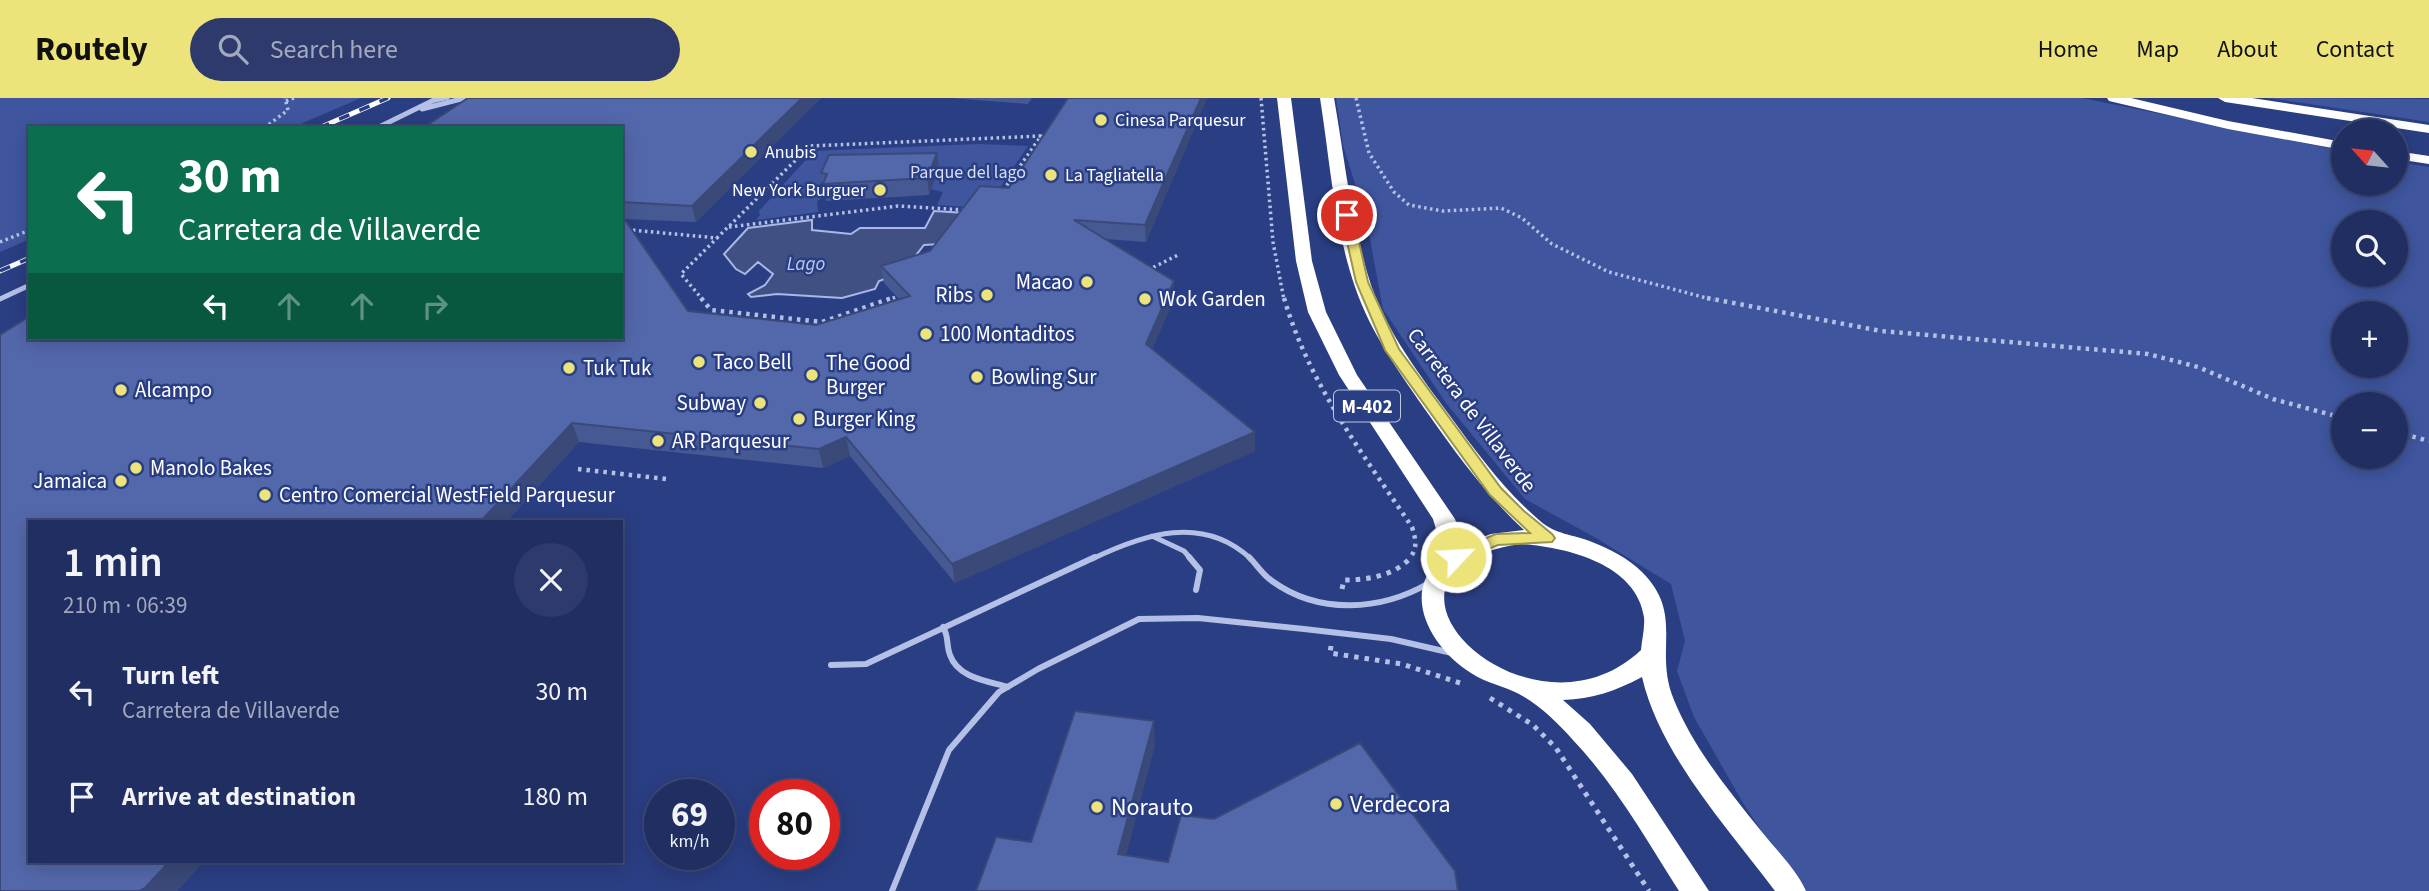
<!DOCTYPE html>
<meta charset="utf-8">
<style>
:root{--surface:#202e62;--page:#2d3a6b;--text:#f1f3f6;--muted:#a2a8be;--line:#3d4a77;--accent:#ece37b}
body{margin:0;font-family:"Source Sans 3",sans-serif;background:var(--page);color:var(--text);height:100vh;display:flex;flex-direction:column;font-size:26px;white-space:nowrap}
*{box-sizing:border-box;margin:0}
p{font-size:23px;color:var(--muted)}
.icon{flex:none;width:38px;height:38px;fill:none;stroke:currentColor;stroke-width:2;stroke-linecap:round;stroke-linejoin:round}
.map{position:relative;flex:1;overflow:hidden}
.panel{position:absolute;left:28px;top:422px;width:595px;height:343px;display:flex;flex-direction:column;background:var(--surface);border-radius:0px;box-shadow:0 4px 18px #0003,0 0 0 2px var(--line)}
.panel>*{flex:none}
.banner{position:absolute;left:28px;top:28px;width:595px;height:214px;border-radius:0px;box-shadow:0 4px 18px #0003,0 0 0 2px var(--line);background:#0b6e4f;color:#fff;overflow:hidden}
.needle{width:46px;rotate:297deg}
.controls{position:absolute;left:2331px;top:21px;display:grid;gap:14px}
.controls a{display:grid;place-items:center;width:77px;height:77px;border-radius:50%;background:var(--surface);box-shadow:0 4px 18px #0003,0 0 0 2px var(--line);font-size:35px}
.speed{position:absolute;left:644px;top:681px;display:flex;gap:14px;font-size:35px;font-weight:700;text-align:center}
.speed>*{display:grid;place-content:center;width:91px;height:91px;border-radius:50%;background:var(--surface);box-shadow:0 4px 18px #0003,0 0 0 2px var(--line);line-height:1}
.speed small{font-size:18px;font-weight:400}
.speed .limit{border:10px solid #d22;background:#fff;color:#111}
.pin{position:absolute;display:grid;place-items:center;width:60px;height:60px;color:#fff;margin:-30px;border:4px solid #fff;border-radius:50%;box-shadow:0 2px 7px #0007}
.me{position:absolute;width:77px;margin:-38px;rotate:65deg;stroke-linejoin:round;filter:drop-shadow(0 0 5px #0008)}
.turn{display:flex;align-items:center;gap:24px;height:147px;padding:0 35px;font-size:32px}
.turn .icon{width:91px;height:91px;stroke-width:2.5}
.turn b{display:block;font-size:49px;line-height:60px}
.lanes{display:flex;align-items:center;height:66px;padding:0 35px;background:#0003;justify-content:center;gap:35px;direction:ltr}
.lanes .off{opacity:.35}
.round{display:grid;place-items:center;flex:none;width:74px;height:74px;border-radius:37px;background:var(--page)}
.summary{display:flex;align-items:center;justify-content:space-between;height:119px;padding:0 35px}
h1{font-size:42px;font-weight:600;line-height:52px}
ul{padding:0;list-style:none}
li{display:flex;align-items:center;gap:21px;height:105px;padding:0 35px}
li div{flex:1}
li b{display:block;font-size:26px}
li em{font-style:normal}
header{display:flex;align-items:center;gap:42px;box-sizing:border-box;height:98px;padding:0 35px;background:var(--accent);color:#111}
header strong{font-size:33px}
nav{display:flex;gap:38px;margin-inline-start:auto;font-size:24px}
.search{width:490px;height:63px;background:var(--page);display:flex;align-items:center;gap:18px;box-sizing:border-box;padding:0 24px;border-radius:38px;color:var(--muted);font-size:26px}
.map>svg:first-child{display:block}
.green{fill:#3f569f;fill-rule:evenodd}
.water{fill:#415082;stroke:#a9b8e6;stroke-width:2}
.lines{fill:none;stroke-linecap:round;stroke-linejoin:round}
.path-far2{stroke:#b4c0e6;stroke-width:3.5;stroke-dasharray:2.5 3.5;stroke-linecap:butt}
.path-far1{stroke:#b4c0e6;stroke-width:4.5;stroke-dasharray:3.5 5;stroke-linecap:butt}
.path{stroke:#b4c0e6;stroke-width:5;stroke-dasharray:4.5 6;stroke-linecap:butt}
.lane-far2{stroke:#b4c0e6;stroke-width:3.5}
.lane-far1{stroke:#b4c0e6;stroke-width:5}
.lane{stroke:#b4c0e6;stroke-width:6}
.street{stroke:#b4c0e6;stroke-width:5}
.highway{fill:#fff;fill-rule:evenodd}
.rail-casing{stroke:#fff;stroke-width:5}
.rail{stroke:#2a3e83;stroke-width:3.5;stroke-dasharray:11;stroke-linecap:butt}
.wall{fill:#475993}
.shaded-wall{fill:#3a4978}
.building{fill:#5368ab;stroke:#3a4978;stroke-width:2}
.route{fill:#ece37b;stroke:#999450;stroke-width:2}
.poi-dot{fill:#ece37b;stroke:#2a3e83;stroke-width:2.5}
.labels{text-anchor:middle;stroke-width:5;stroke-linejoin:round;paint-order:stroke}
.far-poi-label{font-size:18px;fill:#fff;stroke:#2a3e83;text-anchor:start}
.far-park-label{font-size:18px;fill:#d7def5;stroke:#2a3e83}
.far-water-label{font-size:19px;font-style:italic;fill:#bfcbee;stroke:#2a3e83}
.shield{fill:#2a3e83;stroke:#bfc5da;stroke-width:2}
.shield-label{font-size:19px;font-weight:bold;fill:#fff}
.poi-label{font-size:21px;fill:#fff;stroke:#2a3e83;text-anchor:start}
.street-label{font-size:21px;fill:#fff;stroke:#2a3e83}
.near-poi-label{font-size:24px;fill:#fff;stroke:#2a3e83;text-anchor:start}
</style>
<header>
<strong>Routely</strong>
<div class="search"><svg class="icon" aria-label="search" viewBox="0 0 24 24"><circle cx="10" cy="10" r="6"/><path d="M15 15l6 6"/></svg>Search here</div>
<nav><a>Home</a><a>Map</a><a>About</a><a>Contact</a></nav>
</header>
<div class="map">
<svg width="2429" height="793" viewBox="0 0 2429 793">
<rect width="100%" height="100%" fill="#2a3e83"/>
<!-- green -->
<path class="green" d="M0,0H361L291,30H30V141L0,154Z
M1336,0H2082L2343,53V86H2396V64L2429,69V793H1802L1743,705L1694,619L1677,573L1685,543L1671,486L1596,440L1525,401L1446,305L1383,211L1367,125L1343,47ZM2343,124H2396V177H2343ZM2343,215H2396V268H2343ZM2343,306H2396V359H2343Z
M2269,0L2429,1V24Z
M977,46L1028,48L991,103L968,109L937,107L943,94L931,91L939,70L828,71L818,91L826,93L825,99L817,103L818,114L756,122L760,117L759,113L814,53Z"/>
<!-- water -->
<path class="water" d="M934,113L965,115L941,146L924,147L902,175L879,183L875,191L842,200L777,196L751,199L748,196L765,187L773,176L758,164L745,176L736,171L724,156L748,130L812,122V132L851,136L860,130H925Z"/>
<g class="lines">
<!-- path-far2 -->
<path class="path-far2" d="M1261,0L1273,144L1284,202
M1356,0L1369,55L1394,94L1409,107L1443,113L1501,110L1522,120L1552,146L1609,174L1714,202
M286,3L294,0
M264,30L288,12L285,0
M729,129L898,108L966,112
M621,131L717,140L810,48L1041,38L1002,94
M0,144L30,132
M1148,172L1178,157
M703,202L681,176L717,140
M887,202L902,197"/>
<!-- path-far1 -->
<path class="path-far1" d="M701,200L711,212L822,224L892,200
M1284,200C1309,286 1363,356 1412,429C1416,442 1418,450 1409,461
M1707,200L1881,233L2148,256L2198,269L2273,301L2343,320
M2396,334L2429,343
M578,371L666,381"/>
<!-- path -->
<path class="path" d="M1342,491L1344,482C1367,482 1395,478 1411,459
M1331,548L1330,555L1402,566L1460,585
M1490,600L1533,627L1556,650L1649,793"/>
<!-- lane-far2 -->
<path class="lane-far2" d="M434,3L448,0"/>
<!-- lane-far1 -->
<path class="lane-far1" d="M1152,438L1184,453L1191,461
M1092,461C1144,436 1203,416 1251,461"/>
<!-- lane -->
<path class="lane" d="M1189,459L1200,472L1196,492
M1249,459C1257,467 1263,477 1272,483C1319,517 1381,513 1429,485
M943,529C949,538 946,547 950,557C958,580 987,583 1008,589
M831,567L866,566L1095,459
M892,793L949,652L999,594L1038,571L1139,521L1198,520L1304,531L1391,541L1452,555"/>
<!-- street -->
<path class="street" d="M422,11L465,0
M377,30L438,0
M0,201L30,187"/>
<!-- highway -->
<path class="highway" d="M1277,0H1291L1312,163L1326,214L1357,277L1455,421L1463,446L1491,436L1524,432C1487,398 1458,358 1429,317C1401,277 1371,236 1355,189C1334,128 1330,63 1320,0H1334C1345,62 1351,127 1371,187C1388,236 1420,277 1450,318C1477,355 1504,392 1539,422C1556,437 1572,436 1592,444C1610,451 1628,460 1642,474C1685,517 1653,552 1674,602C1694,651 1729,693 1762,734C1777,753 1796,771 1806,793H1775C1728,730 1660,657 1642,579C1616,593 1592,601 1563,602L1590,626L1632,676L1709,793H1679C1646,741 1615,686 1572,641C1558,625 1538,606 1519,596C1504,588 1486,585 1471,575C1431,550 1398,493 1444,458L1433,421L1339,277L1308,214L1296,163ZM1521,446C1565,449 1636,465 1644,519C1645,530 1642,541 1641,552C1529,658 1336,472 1521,446Z
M2107,0H2131L2228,23L2343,44V52L2228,31L2109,3Z
M2218,0H2252L2429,27V35L2225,4Z
M2396,53L2429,58V66L2396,61Z"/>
<!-- rail casing -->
<g class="rail-casing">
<path id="rail" d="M319,30L388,0
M0,173L30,160"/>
</g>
<!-- rail -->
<use href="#rail" class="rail"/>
</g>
<!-- wall -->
<path class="wall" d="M468,0H821L696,124L624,121L688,213L816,227L899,201L884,185L881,168L930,153L1009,90L1068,0H1207L1146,144L1105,141L1174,201L1152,251L1255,334V353L955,485L850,358L823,370L579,344L506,424H30L204,763L177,793H0V237L621,240V30Z
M951,0H1032L1028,6Z
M939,71L929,97L826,103L821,75Z"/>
<!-- shaded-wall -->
<path class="shaded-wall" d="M802,0H821L696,124L692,108Z
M1201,0H1207L1146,144L1145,127Z
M937,55L939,71L929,97L927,80Z
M1174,183V201L1146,264V246Z
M572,325L579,344L506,424H480Z
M1255,334V353L955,485L952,466Z
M846,339L850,358L823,370L819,351Z
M1154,623L1155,648L1120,781L1118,756Z
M170,763H204L177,793H139Z"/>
<!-- building -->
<path class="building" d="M468,0H802L692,108L621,104V30H423Z
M1068,0H1201L1145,127L1074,122L1174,183L1146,246L1255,334L952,466L846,339L819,351L572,325L480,424H30V763H170L145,790L139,793H0V237L30,218V240H621V116L688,213L816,227L910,198L881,168L930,153L980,88L1009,90Z
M937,55L927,80L823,86L827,76L821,75L829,57Z
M1075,613L1154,623L1118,756L1168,764L1181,717L1214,721L1360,645L1455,773L1458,793H976L996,739L1031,744Z"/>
<!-- route -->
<path class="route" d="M1347,113L1353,117L1368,184L1399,251L1501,390L1524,413L1552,436L1555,440L1552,444L1498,447L1456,464L1447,459L1450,455L1496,436L1530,435L1490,397L1385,252L1356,184L1341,117Z"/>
<!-- markers -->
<g class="poi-dot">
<circle cx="1101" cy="22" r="7"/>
<circle cx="751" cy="54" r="7"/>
<circle cx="1051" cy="77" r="7"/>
<circle cx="880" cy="92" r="7"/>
<circle cx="1087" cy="184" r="7"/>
<circle cx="987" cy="197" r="7"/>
<circle cx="1145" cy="201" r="7"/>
<circle cx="926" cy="236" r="7"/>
<circle cx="699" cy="264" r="7"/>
<circle cx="569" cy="270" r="7"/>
<circle cx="812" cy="277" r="7"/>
<circle cx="977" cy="279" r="7"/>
<circle cx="121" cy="292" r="7"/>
<circle cx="760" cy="305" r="7"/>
<circle cx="799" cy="321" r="7"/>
<circle cx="658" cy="343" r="7"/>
<circle cx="136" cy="370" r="7"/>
<circle cx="121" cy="383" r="7"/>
<circle cx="265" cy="397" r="7"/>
<circle cx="1336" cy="706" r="7"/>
<circle cx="1097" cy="709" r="7"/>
</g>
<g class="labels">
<!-- far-poi labels -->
<g class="far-poi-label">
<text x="1115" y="28">Cinesa Parquesur</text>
<text x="765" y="60">Anubis</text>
<text x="1065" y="83">La Tagliatella</text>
<text x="866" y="98" text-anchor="end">New York Burguer</text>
</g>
<!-- far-park labels -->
<g class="far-park-label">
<text x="968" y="80">Parque del lago</text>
</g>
<!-- far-water labels -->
<g class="far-water-label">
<text x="806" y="172">Lago</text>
</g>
<!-- shield labels -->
<rect class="shield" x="1334" y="292.5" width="66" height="31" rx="5"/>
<g class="shield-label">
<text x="1367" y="315">M-402</text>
</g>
<!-- poi labels -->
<g class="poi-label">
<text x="1073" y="191" text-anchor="end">Macao</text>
<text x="973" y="204" text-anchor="end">Ribs</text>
<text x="1159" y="208">Wok Garden</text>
<text x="940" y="243">100 Montaditos</text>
<text x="713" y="271">Taco Bell</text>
<text x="826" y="272">The Good<tspan x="826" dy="24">Burger</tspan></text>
<text x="583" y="277">Tuk Tuk</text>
<text x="991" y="286">Bowling Sur</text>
<text x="135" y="299">Alcampo</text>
<text x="746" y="312" text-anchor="end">Subway</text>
<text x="813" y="328">Burger King</text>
<text x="672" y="350">AR Parquesur</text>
<text x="150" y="377">Manolo Bakes</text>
<text x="107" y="390" text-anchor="end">Jamaica</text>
<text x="279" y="404">Centro Comercial WestField Parquesur</text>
</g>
<!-- street labels -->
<g class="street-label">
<text transform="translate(1472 312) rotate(53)" y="7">Carretera de Villaverde</text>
</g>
<!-- near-poi labels -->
<g class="near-poi-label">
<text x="1350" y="714">Verdecora</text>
<text x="1111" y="717">Norauto</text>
</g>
</g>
</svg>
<div class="controls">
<a><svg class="needle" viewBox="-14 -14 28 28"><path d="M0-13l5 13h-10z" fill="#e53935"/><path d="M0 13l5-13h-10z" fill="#a2a8be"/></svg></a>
<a><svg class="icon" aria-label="search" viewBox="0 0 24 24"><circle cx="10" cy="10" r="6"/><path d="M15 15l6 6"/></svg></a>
<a>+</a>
<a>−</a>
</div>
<div class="speed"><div>69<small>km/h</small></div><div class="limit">80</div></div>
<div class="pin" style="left:1347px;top:117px;background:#d93025"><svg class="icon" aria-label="arrive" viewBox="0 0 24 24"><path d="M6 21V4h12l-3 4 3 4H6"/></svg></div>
<svg class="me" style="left:1456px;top:459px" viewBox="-20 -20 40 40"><circle r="17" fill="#ece37b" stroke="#fff" stroke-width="3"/><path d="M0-11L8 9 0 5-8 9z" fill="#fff"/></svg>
<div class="banner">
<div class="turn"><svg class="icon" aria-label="left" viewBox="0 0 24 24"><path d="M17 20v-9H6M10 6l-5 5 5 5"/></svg><div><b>30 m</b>Carretera de Villaverde</div></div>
<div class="lanes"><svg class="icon" aria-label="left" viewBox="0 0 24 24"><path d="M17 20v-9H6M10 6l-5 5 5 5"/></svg><svg class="icon off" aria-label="ahead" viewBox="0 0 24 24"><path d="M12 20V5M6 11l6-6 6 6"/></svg><svg class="icon off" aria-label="ahead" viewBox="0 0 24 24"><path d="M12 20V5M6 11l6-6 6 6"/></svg><svg class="icon off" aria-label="right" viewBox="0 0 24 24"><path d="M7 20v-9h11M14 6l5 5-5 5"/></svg></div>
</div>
<section class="panel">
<div class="summary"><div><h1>1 min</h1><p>210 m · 06:39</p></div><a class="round"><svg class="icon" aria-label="close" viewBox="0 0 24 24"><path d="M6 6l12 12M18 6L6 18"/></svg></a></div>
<ul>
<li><svg class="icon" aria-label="left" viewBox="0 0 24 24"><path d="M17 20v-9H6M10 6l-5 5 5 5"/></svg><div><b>Turn left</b><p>Carretera de Villaverde</p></div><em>30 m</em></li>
<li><svg class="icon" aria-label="arrive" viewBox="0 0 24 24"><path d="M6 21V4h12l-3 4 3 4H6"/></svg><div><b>Arrive at destination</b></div><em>180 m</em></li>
</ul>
</section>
</div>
